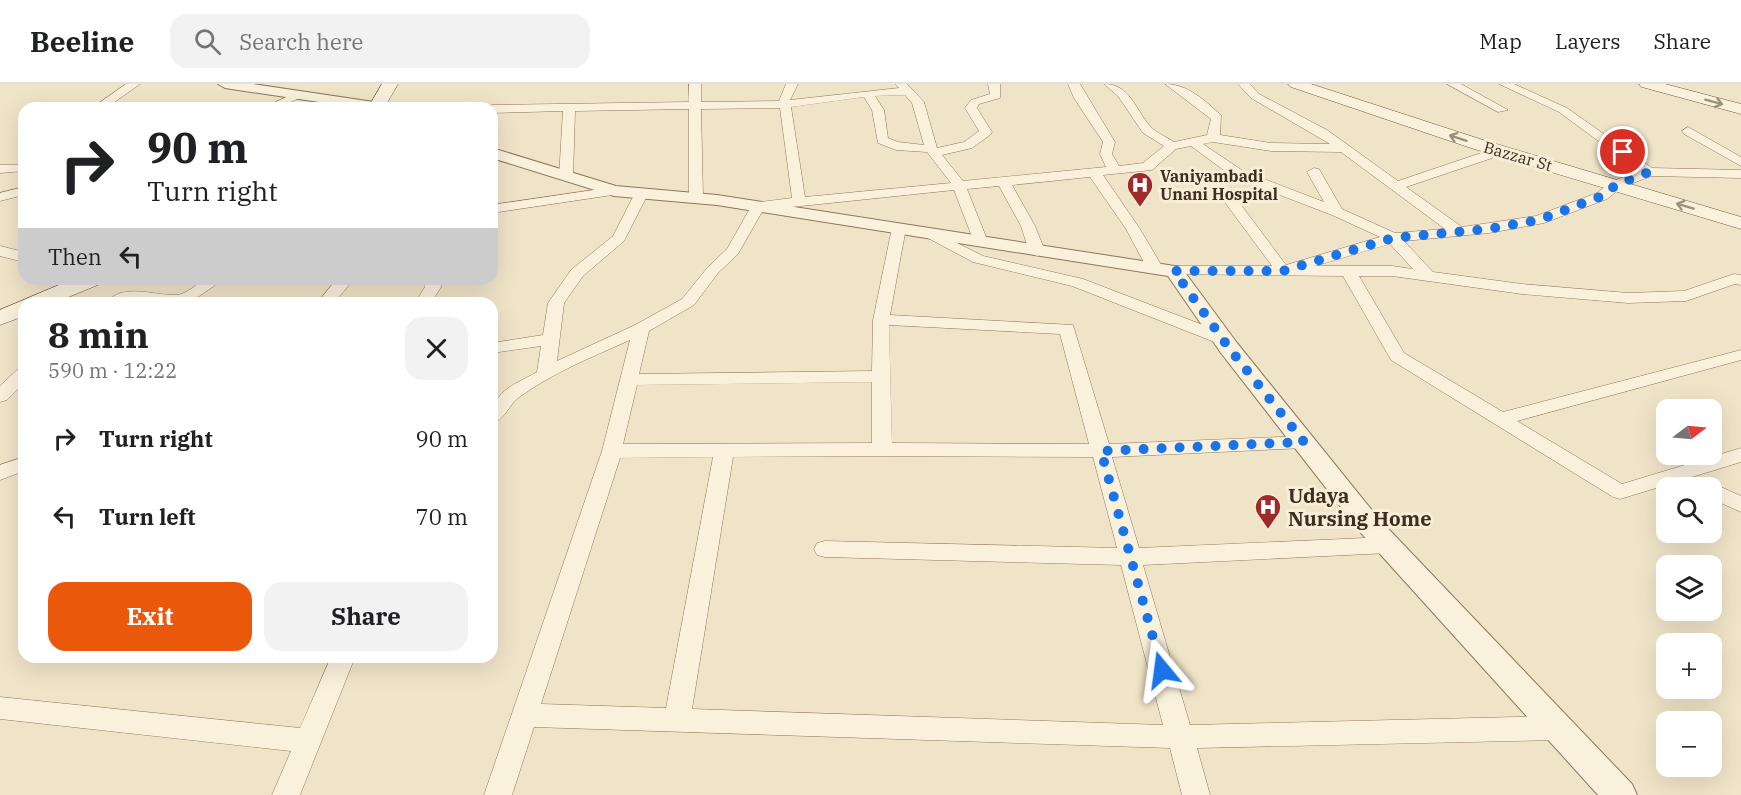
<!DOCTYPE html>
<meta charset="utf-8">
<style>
:root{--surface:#fff;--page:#f2f2f2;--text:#202124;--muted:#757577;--line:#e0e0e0;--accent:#ea580c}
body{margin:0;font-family:"IBM Plex Serif",serif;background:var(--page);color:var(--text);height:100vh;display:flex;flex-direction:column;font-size:22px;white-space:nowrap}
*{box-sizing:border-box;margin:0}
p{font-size:20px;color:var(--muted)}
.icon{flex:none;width:33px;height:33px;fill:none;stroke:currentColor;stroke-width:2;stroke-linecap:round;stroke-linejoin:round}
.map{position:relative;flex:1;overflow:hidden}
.side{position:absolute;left:18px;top:213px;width:480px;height:366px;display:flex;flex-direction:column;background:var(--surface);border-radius:18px;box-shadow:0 6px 24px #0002}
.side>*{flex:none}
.banner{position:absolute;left:18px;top:18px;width:480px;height:183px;border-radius:18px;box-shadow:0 6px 24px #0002;background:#fff;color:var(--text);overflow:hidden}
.needle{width:39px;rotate:74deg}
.buttons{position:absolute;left:1656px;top:315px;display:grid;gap:12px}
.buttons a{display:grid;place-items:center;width:66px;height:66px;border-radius:12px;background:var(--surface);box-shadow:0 6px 24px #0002;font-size:30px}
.pin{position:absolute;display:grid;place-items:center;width:51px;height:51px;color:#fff;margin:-26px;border:3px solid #fff;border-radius:50%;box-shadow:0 2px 6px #0007}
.me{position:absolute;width:66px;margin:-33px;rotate:344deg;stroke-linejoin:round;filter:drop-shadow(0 0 4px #0008)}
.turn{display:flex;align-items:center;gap:21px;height:126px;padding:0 30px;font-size:27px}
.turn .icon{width:78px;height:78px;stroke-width:2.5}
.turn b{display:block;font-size:42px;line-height:51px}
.then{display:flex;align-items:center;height:57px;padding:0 30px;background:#0003;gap:12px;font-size:22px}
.round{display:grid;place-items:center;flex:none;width:63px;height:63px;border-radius:18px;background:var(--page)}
.headline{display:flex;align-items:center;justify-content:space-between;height:102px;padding:0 30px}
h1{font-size:36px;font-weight:700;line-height:45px}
.primary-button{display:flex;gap:12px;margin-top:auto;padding:12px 30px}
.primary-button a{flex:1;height:69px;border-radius:18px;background:var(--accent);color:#fff;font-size:24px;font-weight:700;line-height:69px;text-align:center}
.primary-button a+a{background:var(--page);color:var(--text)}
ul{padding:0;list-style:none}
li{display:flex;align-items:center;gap:18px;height:78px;padding:0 30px}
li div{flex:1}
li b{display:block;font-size:22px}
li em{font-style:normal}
header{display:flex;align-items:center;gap:36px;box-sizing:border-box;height:84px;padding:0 30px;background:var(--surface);border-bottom:2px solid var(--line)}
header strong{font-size:28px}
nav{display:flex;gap:33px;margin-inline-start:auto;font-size:21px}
.search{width:420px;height:54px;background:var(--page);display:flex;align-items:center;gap:15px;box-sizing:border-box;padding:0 21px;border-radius:18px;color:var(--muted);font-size:22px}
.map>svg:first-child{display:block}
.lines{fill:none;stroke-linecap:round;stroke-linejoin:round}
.minor-casing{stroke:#8d765c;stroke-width:1}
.tertiary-casing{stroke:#8d765c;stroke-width:2}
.secondary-casing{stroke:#6f573f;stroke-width:1}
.minor{fill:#faf1dc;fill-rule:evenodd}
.tertiary{fill:#faf1dc;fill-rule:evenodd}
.secondary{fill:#faf1dc;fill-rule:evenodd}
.oneway{stroke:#9c907e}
.route{stroke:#1a73e8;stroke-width:10;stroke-dasharray:0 18}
.labels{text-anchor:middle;stroke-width:6;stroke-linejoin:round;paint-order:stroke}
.far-street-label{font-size:16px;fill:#3d2e20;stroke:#f7eed8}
.far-poi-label{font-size:16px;font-weight:bold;fill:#3d2e20;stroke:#f7eed8;text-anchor:start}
.poi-label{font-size:20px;font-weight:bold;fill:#3d2e20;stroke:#f7eed8;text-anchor:start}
</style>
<header>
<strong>Beeline</strong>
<div class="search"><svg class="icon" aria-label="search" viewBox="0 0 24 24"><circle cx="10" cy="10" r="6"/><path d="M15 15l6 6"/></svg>Search here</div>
<nav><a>Map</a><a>Layers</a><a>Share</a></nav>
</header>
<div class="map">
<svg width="1741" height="711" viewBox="0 0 1741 711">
<rect width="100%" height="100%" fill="#f0e4c8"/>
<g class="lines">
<!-- minor casing -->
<g class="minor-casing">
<path id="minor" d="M126,0H140L106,24H92Z
M689,0H701V18L779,17L786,0H798L790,16L899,4L895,0H907L924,18L937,64L964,58L979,47L965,24L971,16L990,10L988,0H1000V14L979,20L977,24L992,48L990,51L972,64L942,71L963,97L1106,83L1100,70L1103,58L1074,14L1068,0H1080L1115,58L1112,70L1119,82L1143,79L1164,62L1143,49L1118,12L1104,0C1130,0 1135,25 1150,42C1156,49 1167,53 1174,58L1207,51L1211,35L1165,0C1188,0 1205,17 1221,31L1220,51L1271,59L1330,60L1251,14L1238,0H1250L1259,10L1327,46L1398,97L1496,64H1504V70L1406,103L1462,143L1536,132L1597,109L1611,98L1639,87L1559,28L1499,0H1514L1567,24L1652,84L1741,86V94L1651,92L1621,104L1607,115L1544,139L1489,149L1404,157L1433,188L1522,200L1628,209L1684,207L1734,190L1741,191V201L1735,200L1686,217L1628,219L1522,210L1392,192H1359L1404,269L1503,328L1741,266V276L1517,337L1622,400L1741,364V378L1620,415L1613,413L1391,276L1343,192L1169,190L1166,187L1174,182H1272L1218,109L1225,105L1230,106L1286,181L1380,153L1332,131L1233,93L1191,62L1176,65L1152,86L1103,91L1140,145L1163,184L1155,189L1147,184L1126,145L1090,93L1012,101L1035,142L1045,167L1037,172L1029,167L1021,142L999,102L967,105L988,158L981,162L974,158L954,106L763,126L738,170L718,189L694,221L649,247L639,290L872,287L873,236L892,144L899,140L904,141L906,144L890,231L1073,241L1109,360L1304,352L1311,353L1314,358L1311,363L1304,364L1112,373L1139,464L1388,453L1396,455L1399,461L1396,467L1388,469L1143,481L1190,641L1558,632L1567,636L1571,644L1567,652L1558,656L1197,664L1210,711H1182L1170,664L534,643L512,711H484L602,367L630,256C592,273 552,289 518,314C508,322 505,336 492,339C492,306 511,303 537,288L541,262L492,269V259L543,251L548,219L571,186L613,152L636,107L641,106L648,110L624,157L583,192L564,219L557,277L635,241L682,215L708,183L727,165L753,119L792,114L780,24L701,25L703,114L696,118L689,114V25L575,27L573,93L566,97L559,93L563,27L492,29V24H487L492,21L689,18ZM905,11L912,19L924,61L898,58L888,54L884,26L875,12ZM864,13L872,26L878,59L896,66L927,68L951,99L805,113L791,23ZM1213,58L1271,67L1341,68L1445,145L1395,149L1342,125L1319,85L1314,84L1307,88L1324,118L1243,87L1203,60ZM1390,160L1413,185L1392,182H1315ZM889,241L1060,250L1089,360L892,359ZM872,298V359L623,360L637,301ZM882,372L1093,373L1117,464L825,457L817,459L814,465L817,471L825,473L1121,481L1163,641L692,625L733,373ZM713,373L666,624L541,620L620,374Z
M1447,0H1461L1508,26L1498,28Z
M295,9L305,11L279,24H263Z
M1688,43L1741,73V82L1684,50L1682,47Z
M0,81H24V87L0,89Z
M24,103V111L0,117V109Z
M614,103L619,104V110L492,129V121Z
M931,146L983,172L1083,195L1229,251L1232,255L1223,260L1217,259L1072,202L973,178L926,153L924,150Z
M0,162L24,168V178L0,172Z
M205,195H224L189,219L137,217L106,219C123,198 154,212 176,211C185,211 197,200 205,195Z
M337,195H354L334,219H317Z
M424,195H440L441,203L431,219H415L425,203Z
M24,284V299L7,316L0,318V302L18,285Z
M24,373V387L0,396V381Z
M1712,399L1741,412V428L1712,415V404H1703Z
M331,573H355L300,711H272L291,667L0,635V613L300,644Z"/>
</g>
<!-- tertiary casing -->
<g class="tertiary-casing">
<path id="tertiary" d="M218,0H253L374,18L381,22L359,24L225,4Z
M492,64L616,102L717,111L1181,183L1237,259L1379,435L1632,700L1637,711H1598L1361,449L1221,269L1168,192L717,121L614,112L492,74Z"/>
</g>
<!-- secondary casing -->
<g class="secondary-casing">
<path id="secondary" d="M382,0H398L384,24H368Z
M1288,0H1311L1483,56L1741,133V145L1471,64L1291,3Z
M1639,0H1665L1741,20V30L1642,3Z
M73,195H103L100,200L54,219H24V232L0,241V226Z"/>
</g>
<!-- minor -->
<use href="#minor" class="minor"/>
<!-- tertiary -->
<use href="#tertiary" class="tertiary"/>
<!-- secondary -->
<use href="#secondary" class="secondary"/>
</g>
<!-- one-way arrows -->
<defs><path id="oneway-shaft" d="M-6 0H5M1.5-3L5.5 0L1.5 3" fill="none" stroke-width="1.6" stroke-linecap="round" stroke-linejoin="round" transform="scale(1.5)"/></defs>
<g class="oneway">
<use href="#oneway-shaft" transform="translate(1714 18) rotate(15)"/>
<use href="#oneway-shaft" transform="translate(1458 54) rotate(-162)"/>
<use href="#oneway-shaft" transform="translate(1685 122) rotate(-163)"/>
</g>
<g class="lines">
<!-- route -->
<path class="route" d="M1162,586L1101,367L1304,358L1229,264L1174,187H1283L1393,154L1488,145L1539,136L1602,112L1616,101L1649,88L1623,68"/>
</g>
<!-- icons -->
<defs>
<g id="hospital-pin" transform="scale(1.35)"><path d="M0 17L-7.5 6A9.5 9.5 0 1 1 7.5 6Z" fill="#9e2a2b" stroke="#f7eed8"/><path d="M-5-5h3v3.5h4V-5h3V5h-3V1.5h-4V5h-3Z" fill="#fff"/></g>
</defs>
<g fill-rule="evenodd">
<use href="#hospital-pin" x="1140" y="101"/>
<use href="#hospital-pin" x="1268" y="423"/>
</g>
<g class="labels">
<!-- far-street labels -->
<g class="far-street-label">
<text transform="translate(1518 72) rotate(16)" y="6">Bazzar St</text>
</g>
<!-- far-poi labels -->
<g class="far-poi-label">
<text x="1160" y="98">Vaniyambadi<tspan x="1160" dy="18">Unani Hospital</tspan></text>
</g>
<!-- poi labels -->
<g class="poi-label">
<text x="1288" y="419">Udaya<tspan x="1288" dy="23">Nursing Home</tspan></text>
</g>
</g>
</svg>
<div class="buttons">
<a><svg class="needle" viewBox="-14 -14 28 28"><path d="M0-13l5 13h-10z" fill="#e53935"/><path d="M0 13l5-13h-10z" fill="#757577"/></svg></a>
<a><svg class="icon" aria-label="search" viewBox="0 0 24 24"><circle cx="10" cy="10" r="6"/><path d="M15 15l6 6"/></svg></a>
<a><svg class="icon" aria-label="layers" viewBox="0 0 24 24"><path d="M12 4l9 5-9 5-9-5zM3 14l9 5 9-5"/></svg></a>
<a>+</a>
<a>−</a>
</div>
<div class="pin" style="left:1623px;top:68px;background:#d93025"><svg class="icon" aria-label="arrive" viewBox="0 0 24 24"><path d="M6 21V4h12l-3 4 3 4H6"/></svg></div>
<svg class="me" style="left:1162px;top:586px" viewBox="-20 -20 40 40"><path d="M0-17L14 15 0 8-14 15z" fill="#1a73e8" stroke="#fff" stroke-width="4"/></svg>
<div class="banner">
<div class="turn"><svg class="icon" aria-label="right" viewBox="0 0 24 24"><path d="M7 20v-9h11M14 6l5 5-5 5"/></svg><div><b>90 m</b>Turn right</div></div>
<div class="then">Then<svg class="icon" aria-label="left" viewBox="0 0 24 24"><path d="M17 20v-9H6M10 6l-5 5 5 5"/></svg></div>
</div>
<section class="side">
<div class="headline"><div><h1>8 min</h1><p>590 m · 12:22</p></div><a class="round"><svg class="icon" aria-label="close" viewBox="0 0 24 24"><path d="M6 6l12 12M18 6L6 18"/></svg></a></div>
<ul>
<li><svg class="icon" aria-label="right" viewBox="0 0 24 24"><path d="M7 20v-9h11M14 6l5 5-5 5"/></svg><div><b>Turn right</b></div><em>90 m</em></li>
<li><svg class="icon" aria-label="left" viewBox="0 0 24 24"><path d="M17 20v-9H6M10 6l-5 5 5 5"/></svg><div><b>Turn left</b></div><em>70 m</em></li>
</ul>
<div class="primary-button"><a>Exit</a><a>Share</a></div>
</section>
</div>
